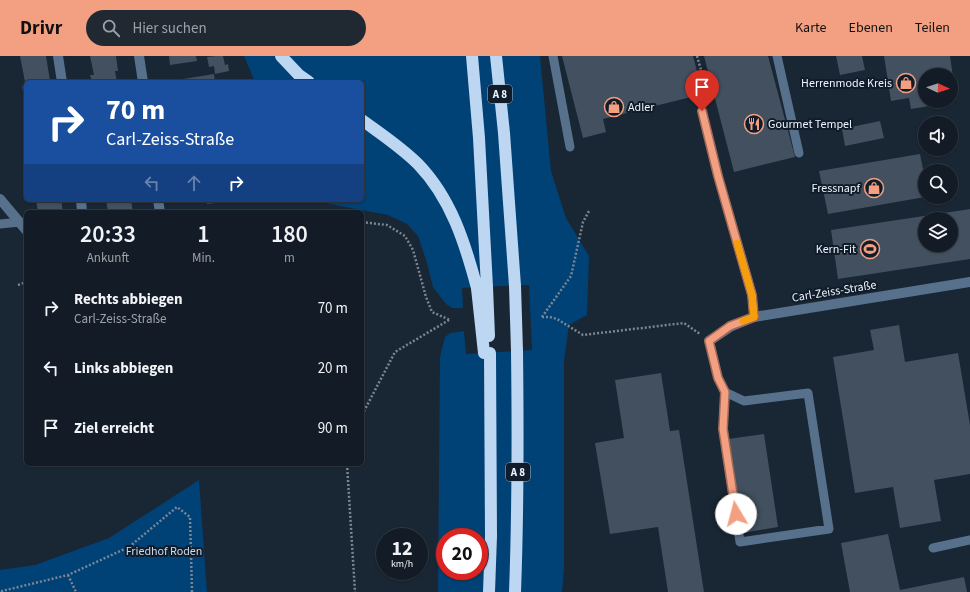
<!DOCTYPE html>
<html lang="de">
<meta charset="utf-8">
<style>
:root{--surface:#131c26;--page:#202932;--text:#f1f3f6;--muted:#9da1a7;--line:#323a43;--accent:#f3a082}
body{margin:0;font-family:"Source Sans 3",sans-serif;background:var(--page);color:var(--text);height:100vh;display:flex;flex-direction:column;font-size:15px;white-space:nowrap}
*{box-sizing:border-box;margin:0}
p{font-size:13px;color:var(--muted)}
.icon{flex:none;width:22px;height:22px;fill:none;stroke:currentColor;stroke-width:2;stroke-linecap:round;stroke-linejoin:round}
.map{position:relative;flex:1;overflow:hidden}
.side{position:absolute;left:24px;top:154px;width:340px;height:256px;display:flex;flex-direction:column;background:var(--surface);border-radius:6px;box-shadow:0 1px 3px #0004,0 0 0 1px var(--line)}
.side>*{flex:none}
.banner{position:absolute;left:24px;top:24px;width:340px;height:122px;border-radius:6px;box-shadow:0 1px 3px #0004,0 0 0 1px var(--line);background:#1a4fa0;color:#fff;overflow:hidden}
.needle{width:26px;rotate:93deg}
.buttons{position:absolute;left:918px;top:12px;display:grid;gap:8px}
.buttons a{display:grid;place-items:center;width:40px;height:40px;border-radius:50%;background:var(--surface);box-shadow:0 1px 3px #0004,0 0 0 1px var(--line);font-size:20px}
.speed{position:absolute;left:376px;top:472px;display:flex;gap:8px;font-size:20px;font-weight:700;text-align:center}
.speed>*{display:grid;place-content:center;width:52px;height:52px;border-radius:50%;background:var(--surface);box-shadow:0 1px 3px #0004,0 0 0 1px var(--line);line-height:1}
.speed small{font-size:10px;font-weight:400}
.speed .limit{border:6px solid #d22;background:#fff;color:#111}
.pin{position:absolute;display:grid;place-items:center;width:34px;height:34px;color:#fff;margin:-41px -17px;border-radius:50% 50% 50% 0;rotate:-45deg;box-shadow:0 0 4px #0007}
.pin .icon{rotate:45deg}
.me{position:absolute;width:44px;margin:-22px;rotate:352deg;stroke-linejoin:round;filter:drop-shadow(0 0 3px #0008)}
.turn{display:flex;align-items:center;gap:14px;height:84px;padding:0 16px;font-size:18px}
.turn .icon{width:52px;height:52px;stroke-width:2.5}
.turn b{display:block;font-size:28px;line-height:34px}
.lanes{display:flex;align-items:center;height:38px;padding:0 16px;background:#0003;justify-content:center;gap:20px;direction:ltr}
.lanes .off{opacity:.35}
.eta{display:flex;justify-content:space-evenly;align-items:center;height:68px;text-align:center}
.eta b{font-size:24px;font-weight:600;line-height:28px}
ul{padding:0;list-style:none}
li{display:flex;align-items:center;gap:12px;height:60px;padding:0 16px}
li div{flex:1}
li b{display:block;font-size:15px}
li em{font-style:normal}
header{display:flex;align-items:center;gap:24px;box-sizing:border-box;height:56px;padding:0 20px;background:var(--accent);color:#111}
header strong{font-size:19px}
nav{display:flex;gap:22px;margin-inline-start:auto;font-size:14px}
.search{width:280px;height:36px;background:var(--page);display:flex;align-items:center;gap:10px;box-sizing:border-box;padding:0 14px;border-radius:22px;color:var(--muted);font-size:15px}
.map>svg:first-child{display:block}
.green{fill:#004176;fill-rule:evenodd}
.building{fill:#42505f;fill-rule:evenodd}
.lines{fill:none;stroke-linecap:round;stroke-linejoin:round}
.path{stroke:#7c8692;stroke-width:2.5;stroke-dasharray:2 2;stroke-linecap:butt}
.lane{stroke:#57708b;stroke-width:9}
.street{stroke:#57708b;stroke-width:10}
.highway{stroke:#bdd6f1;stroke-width:12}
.highway-bridge{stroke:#bdd6f1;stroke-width:12}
.route-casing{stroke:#9e6854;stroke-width:10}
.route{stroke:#f3a082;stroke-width:7}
.slow{stroke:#f59e0b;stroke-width:7}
.labels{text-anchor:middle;stroke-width:4;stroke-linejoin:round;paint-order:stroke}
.shield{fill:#101c29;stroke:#abb4be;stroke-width:1}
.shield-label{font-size:11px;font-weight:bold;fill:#edf5fe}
.poi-label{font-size:12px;fill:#edf5fe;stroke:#101c29;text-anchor:end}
.street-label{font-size:12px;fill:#edf5fe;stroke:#101c29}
.park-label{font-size:12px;fill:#ccdbec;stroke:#101c29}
</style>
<header>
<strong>Drivr</strong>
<div class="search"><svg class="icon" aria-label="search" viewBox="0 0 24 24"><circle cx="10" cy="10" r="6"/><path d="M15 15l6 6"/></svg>Hier suchen</div>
<nav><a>Karte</a><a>Ebenen</a><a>Teilen</a></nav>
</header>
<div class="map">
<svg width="970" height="536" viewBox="0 0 970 536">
<rect width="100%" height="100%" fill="#192633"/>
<!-- green -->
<path class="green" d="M244,0H540L551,115L566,162L589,200L587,259L569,269L564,305V513L562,536H438L440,301L445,281L450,277L464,275L466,298L532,294L529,229L462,232L463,252H452L446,248L433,231L427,207L418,180L407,168L388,159L309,144H362V26H255ZM445,481H479V515H445Z
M199,424L207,536H0V514L35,509L109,482Z"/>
<!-- building -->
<path class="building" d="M20,0H46L50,25L25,26Z
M90,0H116L118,15H115L117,26H92L90,19H94Z
M169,0H196L197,5L170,9Z
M216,0H223L225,9L228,8L229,15L215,18L214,10L209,11L207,1Z
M562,0H693L703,38L603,63L606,76L583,82Z
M704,0H768L795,101L734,116Z
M836,0H862L865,14L840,19Z
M884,0H950L955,35L951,36V19H925V45H928L929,50L911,53L909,42L891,45Z
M214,18L215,26H177V24Z
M26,29V47L25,48L22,30Z
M880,65L884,82L845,90L842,73Z
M920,98L925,123V141L828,158L819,115Z
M36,144H61L63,156H38Z
M106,144H131L133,156H108Z
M206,144H235V145L207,148Z
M970,153V203L838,223L831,174ZM925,163H951V189H925Z
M899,269L905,306L958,297L970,369V418L934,424L941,465L900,472L893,431L855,437L833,301L874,294L870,274Z
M661,317L670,375L679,374L704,536H668L658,471L610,478L595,387L624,382L615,324Z
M764,378L778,471L742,477L728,383Z
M888,478L900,534L964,521L967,536H850L841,487Z"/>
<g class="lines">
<!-- path -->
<path class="path" d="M697,0L707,35L704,45
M362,166L387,169L405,180L413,194L426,241L432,256L450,264
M18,229L26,226
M542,261H550L557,263L583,279L684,267L700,278
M542,261L571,220L583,166L589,155
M362,359L395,296L449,264
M347,408L355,536
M68,519L76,536
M2,536V535L68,519L129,491L177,451L190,461L192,536"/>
<!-- lane -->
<path class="lane" d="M553,0L570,91
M777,0L799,97
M702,55L718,120L752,239L754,261
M0,168L20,166
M709,285L718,322L725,336L744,345L808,337L829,473L740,486L723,373L725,336
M933,492L970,484"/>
<!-- street -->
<path class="street" d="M58,0L62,26
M139,0L143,26
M0,143L26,174
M81,144L82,156
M158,144L160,156
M709,285L730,271L754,261L970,226"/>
<!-- highway -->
<path class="highway" d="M281,0L299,19L309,26
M472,0L479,82L487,231
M496,0L504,77L515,230
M362,64C381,78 401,91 418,108C451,142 465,187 477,232
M489,536L491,480L490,297
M515,536C518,456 518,376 517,295"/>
<!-- highway-bridge -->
<path class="highway-bridge" d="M515,230L517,295
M487,231L489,280
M477,232L484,297"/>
</g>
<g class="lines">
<!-- route casing -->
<g class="route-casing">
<path id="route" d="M702,55L718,120L752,239L754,261L730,270L709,285L718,322L725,336L723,373L736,458"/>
</g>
<!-- route -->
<use href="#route" class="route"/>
<!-- slow -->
<path class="slow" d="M737,187L752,239L754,261L743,265"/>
</g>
<!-- icons -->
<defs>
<g id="shop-ring" transform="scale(1)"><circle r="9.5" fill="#101c29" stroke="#f3a082" stroke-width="1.5"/><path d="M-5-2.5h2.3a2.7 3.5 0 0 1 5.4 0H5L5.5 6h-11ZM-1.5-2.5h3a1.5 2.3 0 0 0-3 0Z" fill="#f3a082"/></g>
<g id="restaurant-ring" transform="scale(1)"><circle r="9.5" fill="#101c29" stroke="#f3a082" stroke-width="1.5"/><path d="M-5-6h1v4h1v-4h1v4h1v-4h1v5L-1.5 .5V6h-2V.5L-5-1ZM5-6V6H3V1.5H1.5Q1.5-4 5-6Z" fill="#f3a082"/></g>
<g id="stadium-ring" transform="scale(1)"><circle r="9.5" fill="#101c29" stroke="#f3a082" stroke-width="1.5"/><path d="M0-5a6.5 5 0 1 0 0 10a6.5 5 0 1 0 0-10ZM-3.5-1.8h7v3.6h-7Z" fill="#f3a082"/></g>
</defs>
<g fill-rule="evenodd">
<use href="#shop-ring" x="906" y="27"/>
<use href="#shop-ring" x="614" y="51"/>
<use href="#restaurant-ring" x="754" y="68"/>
<use href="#shop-ring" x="874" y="132"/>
<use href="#stadium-ring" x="870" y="193"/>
</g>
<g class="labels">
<!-- shield labels -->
<g class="shield">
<rect x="488" y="29" width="24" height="18" rx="3"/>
<rect x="506" y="407" width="24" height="18" rx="3"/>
</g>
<g class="shield-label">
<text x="500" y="42">A 8</text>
<text x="518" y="420">A 8</text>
</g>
<!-- poi labels -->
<g class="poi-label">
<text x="892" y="31">Herrenmode Kreis</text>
<text x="628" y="55" text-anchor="start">Adler</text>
<text x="768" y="72" text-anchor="start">Gourmet Tempel</text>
<text x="860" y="136">Fressnapf</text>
<text x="856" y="197">Kern-Fit</text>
</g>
<!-- street labels -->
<g class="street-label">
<text transform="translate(834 235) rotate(-9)" y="4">Carl-Zeiss-Straße</text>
</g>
<!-- park labels -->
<g class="park-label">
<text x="164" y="499">Friedhof Roden</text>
</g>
</g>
</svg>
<div class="buttons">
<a><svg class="needle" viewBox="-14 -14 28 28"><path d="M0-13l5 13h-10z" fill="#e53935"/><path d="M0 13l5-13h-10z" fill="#9da1a7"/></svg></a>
<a><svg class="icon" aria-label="sound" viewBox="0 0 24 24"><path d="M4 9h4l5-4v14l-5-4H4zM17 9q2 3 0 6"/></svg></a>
<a><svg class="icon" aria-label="search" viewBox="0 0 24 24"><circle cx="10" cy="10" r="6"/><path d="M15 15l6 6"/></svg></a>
<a><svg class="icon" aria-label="layers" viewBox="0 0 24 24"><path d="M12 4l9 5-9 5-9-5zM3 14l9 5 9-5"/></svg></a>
</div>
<div class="speed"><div>12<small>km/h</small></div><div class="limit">20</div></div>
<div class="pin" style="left:702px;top:55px;background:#d93025"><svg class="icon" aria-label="arrive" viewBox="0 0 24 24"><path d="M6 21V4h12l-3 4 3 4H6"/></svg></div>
<svg class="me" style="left:736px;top:458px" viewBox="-20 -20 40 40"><circle r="19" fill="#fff"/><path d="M0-13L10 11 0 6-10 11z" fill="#f3a082"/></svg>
<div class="banner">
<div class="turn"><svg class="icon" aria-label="right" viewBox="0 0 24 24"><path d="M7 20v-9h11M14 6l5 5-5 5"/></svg><div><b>70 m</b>Carl-Zeiss-Straße</div></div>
<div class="lanes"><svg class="icon off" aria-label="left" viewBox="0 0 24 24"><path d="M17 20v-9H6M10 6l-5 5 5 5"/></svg><svg class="icon off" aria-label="ahead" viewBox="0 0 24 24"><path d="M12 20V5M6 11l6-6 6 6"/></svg><svg class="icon" aria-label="right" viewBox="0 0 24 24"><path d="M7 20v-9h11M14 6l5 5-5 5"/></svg></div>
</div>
<section class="side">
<div class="eta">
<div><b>20:33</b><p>Ankunft</p></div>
<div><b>1</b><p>Min.</p></div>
<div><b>180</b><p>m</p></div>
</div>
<ul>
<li><svg class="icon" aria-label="right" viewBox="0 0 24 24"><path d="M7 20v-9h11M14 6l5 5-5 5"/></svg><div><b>Rechts abbiegen</b><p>Carl-Zeiss-Straße</p></div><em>70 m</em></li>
<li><svg class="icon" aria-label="left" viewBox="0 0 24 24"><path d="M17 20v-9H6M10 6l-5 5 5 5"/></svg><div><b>Links abbiegen</b></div><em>20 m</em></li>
<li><svg class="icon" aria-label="arrive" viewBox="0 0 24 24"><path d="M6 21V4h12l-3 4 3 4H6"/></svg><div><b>Ziel erreicht</b></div><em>90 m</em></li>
</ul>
</section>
</div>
